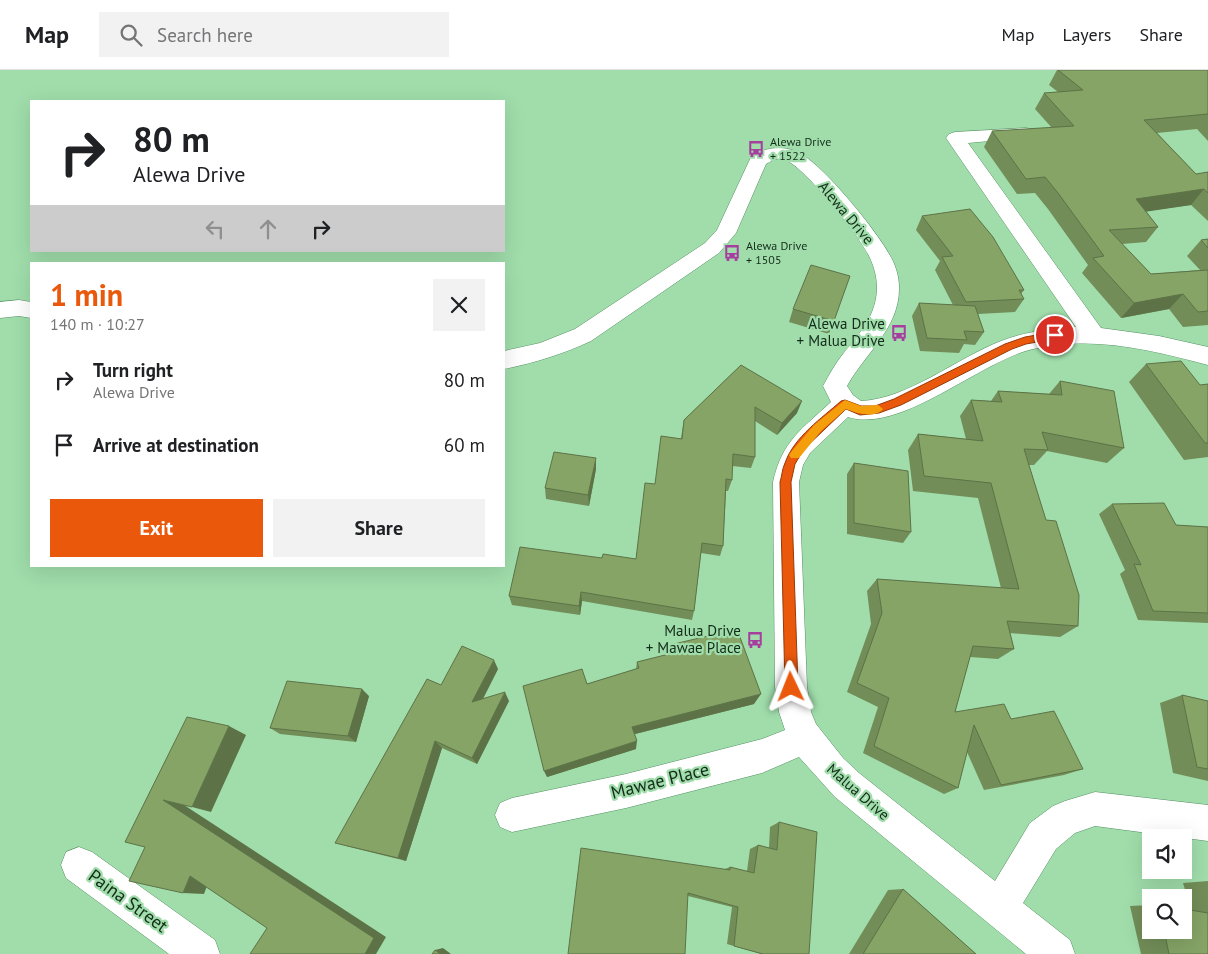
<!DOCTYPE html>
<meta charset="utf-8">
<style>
:root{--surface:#fff;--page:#f2f2f2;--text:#202124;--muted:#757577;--line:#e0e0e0;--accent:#ea580c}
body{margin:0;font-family:"PT Sans",sans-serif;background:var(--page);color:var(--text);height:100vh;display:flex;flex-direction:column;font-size:19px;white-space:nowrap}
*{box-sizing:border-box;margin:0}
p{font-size:16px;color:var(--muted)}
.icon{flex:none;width:28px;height:28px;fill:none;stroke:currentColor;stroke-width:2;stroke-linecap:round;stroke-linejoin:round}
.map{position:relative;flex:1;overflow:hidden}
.details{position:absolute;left:30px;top:192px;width:475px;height:305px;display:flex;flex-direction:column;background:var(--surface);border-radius:0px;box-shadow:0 5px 20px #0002}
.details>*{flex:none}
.guide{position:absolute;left:30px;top:30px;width:475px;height:152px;border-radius:0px;box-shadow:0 5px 20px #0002;background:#fff;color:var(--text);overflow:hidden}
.tools{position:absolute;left:1142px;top:759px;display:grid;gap:10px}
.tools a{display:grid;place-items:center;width:50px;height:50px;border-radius:0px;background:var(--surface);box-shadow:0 5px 20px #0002;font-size:25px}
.pin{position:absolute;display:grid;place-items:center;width:42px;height:42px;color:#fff;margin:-21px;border:2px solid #fff;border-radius:50%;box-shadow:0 1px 5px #0007}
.me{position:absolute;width:55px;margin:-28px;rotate:358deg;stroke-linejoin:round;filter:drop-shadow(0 0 4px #0008)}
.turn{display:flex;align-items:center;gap:18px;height:105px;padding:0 20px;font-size:22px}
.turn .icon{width:65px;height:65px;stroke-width:2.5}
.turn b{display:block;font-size:35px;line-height:42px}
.lanes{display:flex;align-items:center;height:48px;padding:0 20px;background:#0003;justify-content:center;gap:25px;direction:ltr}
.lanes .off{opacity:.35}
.round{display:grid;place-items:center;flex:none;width:52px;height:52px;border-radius:0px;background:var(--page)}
.summary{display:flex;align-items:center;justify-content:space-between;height:85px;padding:0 20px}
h1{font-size:30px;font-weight:700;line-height:38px;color:var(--accent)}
.button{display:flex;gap:10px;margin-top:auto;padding:10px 20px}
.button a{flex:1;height:58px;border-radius:0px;background:var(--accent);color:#fff;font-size:20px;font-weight:700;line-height:58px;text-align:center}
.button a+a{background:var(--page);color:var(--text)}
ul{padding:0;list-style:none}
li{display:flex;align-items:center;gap:15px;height:65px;padding:0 20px}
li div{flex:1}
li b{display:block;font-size:19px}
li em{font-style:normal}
header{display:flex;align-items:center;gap:30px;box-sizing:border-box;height:70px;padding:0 25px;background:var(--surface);border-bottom:1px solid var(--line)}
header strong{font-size:24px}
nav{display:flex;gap:28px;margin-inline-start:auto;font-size:18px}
.search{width:350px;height:45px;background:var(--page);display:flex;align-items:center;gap:12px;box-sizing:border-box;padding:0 18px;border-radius:0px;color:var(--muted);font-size:19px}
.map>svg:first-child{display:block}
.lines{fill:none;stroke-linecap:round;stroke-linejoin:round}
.minor-casing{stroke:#559062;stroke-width:1}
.minor{fill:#fff;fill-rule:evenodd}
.wall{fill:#728d58}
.shaded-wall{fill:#5d7347}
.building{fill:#85a466;stroke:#5d7347}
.route{fill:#ea580c;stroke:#983908}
.slow{fill:#f59e0b}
.labels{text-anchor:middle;stroke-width:4.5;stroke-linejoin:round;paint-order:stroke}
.far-poi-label{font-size:12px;fill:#132c19;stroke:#a0ddab;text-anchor:start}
.street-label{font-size:15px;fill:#132c19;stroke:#a0ddab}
.poi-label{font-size:15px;fill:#132c19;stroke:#a0ddab;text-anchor:end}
.near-street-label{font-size:18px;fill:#132c19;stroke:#a0ddab}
</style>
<header>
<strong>Map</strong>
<div class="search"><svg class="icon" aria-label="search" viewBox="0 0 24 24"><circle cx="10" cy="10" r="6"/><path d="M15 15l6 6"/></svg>Search here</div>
<nav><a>Map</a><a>Layers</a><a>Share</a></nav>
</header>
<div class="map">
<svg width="1208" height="884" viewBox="0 0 1208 884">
<rect width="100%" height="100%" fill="#a0ddab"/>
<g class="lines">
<!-- minor casing -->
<g class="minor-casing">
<path id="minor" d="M1026,58L1032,59L1035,63L1032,67L968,73L1101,258L1159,266L1208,277V295C1152,280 1091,265 1033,279C980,291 901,364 848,347L810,383L803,395L799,412L807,617L811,642L816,654L843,688L859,703L995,811L1030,753L1053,736L1065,731L1095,722L1208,735V771L1095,756L1075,763L1056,779L1023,833L1070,870L1075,884H1026L835,727L799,687L762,703L626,738L512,762L500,757L495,745L500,733L512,728L626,704L762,669L785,660L779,642L775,617L773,412C782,371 802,359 831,332L823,316C829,305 835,294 843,284C860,263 877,245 877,217C877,206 873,193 868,184C857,163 805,97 784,89C778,87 771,91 766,94L736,163L719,183L591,271C563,284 534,293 504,299V281L540,273L575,259L705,173L717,160L751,87C764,78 780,75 795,81C819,89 876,160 889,184C895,193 899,206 899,217C900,258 865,283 847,316L853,325L861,331C908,329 957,288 1001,271C1025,262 1051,258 1076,257L946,68L949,64L955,62Z
M19,230L31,232V248L19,246L0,248V232Z
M79,777L92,782L215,870L220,884H169L66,808L61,795L66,782Z"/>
</g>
<!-- minor -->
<use href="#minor" class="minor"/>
</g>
<!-- wall -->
<path class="wall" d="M1057,0H1208V71L1197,59L1157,63L1196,104L1208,102V151L1191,135L1146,141L1158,157L1146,172L1122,174L1151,204L1200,200L1187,186L1201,170L1208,169V255L1183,257L1169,239L1121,248L1082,203L1088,195L1048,139L1035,123L1017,124L984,77L992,61L1052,58L1035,39L1044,23L1058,22L1049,15Z
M922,146L1024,220L1021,224L1024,229L1015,242L978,244L984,262L975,275L964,274L959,283L920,281L912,246L919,233L953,235L935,200L940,191L916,160Z
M850,206L829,264L789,252L793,239Z
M1146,294L1200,315L1208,314V387L1184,390L1129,312Z
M741,295L797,343L777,365L755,351V387L751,398L732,396V410L728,421H726L723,476L720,486L701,483L694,541L692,550L582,531L580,545L512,535L509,526L602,488L636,489L655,414L681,368L684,350Z
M1060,311L1124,378L1107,393L1047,381L1034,395H1029L1078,556L1060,567L1010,563L1014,579L998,589L970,587L955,642L1011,649L1083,699L1064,705L984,720L967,682L958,718L944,724L863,683L878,637L847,622L871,554L867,521L877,509L1001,518L978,428L913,421L908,380L918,364L966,369L960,346L971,330L991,331L998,321L1049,324Z
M854,393L911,462L903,473L847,464V404Z
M596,399L589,436L546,429L545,418Z
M1112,434L1176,455L1208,457V553L1138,550L1120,504L1125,500L1099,444Z
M674,574L754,634L635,664L636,679L547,707L587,614L636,599L637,592L671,584Z
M498,599L483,629L509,631L477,694L442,678L406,791L346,776L441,615Z
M1182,625L1208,631V711L1173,703L1160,633Z
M369,626L356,672L280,664L270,658Z
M779,752L809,884H761L727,874L732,837L688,826L568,884L725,799L730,797L747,801L750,779L758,775L769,778L770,757Z
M1208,811V884H1141L1130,836L1151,835V860H1184L1191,840L1183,813Z
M903,819L976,884H849L888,820Z"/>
<!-- shaded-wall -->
<path class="shaded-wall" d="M1204,119L1191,135L1124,145L1136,129Z
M1183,224L1169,239L1121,248L1134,233Z
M802,331L797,343L777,365L782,353Z
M596,388V399L589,436L588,425Z
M581,522L582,531L580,545L579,536Z
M494,590L498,599L477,640L472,632Z
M362,619L369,626L356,672L348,666Z
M505,622L509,631L477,694L472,688Z
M761,624L754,634L631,665L632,657Z
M229,656L246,665L211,742L192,737Z
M435,671L442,678L406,791L398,788Z
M637,671L636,679L547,707L544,701Z
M163,730L184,735L386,867L376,884H365Z
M190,806L210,808L204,824L183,823Z
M443,878L451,884H440L435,880Z"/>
<!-- building -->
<path class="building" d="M1058,0H1208V44L1144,50L1196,104L1208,102V123L1204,119L1136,129L1158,157L1109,160L1151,204L1208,200V241L1198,242L1183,224L1134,233L1093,188L1104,186L1058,123L1045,107L1026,109L992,61L1074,56L1044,23L1083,20Z
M970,139L993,167L1024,220H1019L1024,229L966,232L942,187L953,186L922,146Z
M1208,169V178L1201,170Z
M811,195L850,206L834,251L793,239Z
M919,233L975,236L984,262L964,261L967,270L927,268Z
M1181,291L1200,315L1208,314V373H1205L1146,294Z
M741,295L802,331L782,353L755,337V387L733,384L732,410L726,409L723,476L702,473L694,541L581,522L579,536L509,526L520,477L602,488L603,484L636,489L645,413L655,414L661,366L682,369L684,350Z
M1060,311L1114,321L1124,378L1042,362L1048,380L1024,379L1046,450L1056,451L1079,525L1078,556L1007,551L1014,579L973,576L955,642L1004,634L1011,649L1054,641L1083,699L1001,715L974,655L958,718L874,676L889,628L857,613L882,543L877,509L1019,519L991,413L924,406L918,364L983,371L971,330L1002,332L998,321L1062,325Z
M554,382L596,388L588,425L545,418Z
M854,393L908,401L911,462L854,453Z
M1164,433L1176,455L1208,457V543L1153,541L1134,494L1141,495L1112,434Z
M737,559L761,624L632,657L637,671L544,701L523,616L582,599L587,614L639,598L637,592L677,582L674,574Z
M462,576L494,590L472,632L505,622L472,688L435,671L398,788L335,773L427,609L441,615Z
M287,611L362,619L348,666L270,658Z
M1182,625L1208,631V699L1197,697Z
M187,647L229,656L192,737L163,730L374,868L365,884H250L267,858L190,806L183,823L129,811L145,777L125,772Z
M779,752L817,762L809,884H763L734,876L738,837L688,823L685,884H568L581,778L730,800V797L754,803L758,775L777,780Z
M903,819L976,884H863Z
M1184,839L1208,843V884H1169L1164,860H1184Z
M435,880L440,884H432Z"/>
<!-- route -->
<path class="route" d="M1055,262L1060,265L1059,268L1026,274L1012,279L901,335L879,343L860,345L846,339L804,379L795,394L791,412L798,617L796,622L791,624L786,622L785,617L780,412C782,406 782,399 785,393C794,367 822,348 841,331L845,330L861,336H875L894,329L1005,274L1025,267Z"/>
<!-- slow -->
<path class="slow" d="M845,330L861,336L878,335L883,339C875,349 856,343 846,339L821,361L799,388H791L789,385L791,382L814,355Z"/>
<!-- icons -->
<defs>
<g id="bus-bare" transform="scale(1.35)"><path d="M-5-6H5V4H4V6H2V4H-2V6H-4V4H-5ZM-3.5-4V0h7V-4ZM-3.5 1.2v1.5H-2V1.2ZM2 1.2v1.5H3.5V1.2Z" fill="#a63ea0" stroke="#a0ddab" stroke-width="2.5" paint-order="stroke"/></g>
</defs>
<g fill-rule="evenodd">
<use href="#bus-bare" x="756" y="79"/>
<use href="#bus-bare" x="732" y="183"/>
<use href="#bus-bare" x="899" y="263"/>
<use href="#bus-bare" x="755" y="570"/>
</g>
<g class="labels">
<!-- far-poi labels -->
<g class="far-poi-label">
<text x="770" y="76">Alewa Drive<tspan x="770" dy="14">+ 1522</tspan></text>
<text x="746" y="180">Alewa Drive<tspan x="746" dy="14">+ 1505</tspan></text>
</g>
<!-- street labels -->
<g class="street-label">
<text transform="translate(846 143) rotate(50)" y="5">Alewa Drive</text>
<text transform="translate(858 722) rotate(41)" y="5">Malua Drive</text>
</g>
<!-- poi labels -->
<g class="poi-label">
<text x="885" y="259">Alewa Drive<tspan x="885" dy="17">+ Malua Drive</tspan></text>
<text x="741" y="566">Malua Drive<tspan x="741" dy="17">+ Mawae Place</tspan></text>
</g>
<!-- near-street labels -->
<g class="near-street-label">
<text transform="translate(660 711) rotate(-14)" y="6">Mawae Place</text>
<text transform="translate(128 831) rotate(36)" y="6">Paina Street</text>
</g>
</g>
</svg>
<div class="tools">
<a><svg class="icon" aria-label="sound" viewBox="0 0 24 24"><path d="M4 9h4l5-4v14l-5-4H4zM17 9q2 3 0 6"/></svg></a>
<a><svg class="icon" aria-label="search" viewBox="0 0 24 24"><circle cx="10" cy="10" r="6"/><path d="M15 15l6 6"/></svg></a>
</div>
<div class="pin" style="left:1055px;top:265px;background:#d93025"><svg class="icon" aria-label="arrive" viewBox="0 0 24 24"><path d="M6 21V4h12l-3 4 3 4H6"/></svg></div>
<svg class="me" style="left:791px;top:617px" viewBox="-20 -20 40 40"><path d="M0-17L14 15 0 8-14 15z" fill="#ea580c" stroke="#fff" stroke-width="4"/></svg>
<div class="guide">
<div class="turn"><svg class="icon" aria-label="right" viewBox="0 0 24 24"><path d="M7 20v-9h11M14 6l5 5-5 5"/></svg><div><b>80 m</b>Alewa Drive</div></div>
<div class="lanes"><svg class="icon off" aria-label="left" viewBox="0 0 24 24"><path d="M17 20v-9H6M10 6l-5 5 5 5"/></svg><svg class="icon off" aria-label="ahead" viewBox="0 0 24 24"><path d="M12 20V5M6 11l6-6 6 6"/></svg><svg class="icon" aria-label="right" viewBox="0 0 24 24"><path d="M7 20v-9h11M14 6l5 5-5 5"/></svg></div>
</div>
<section class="details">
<div class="summary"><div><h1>1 min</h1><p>140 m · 10:27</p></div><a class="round"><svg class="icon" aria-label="close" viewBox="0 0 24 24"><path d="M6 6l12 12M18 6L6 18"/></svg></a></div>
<ul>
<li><svg class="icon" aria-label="right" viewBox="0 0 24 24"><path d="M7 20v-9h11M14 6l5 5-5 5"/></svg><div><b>Turn right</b><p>Alewa Drive</p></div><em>80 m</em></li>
<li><svg class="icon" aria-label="arrive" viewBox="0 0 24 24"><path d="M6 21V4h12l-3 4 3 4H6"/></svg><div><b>Arrive at destination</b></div><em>60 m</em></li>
</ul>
<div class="button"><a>Exit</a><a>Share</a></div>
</section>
</div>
